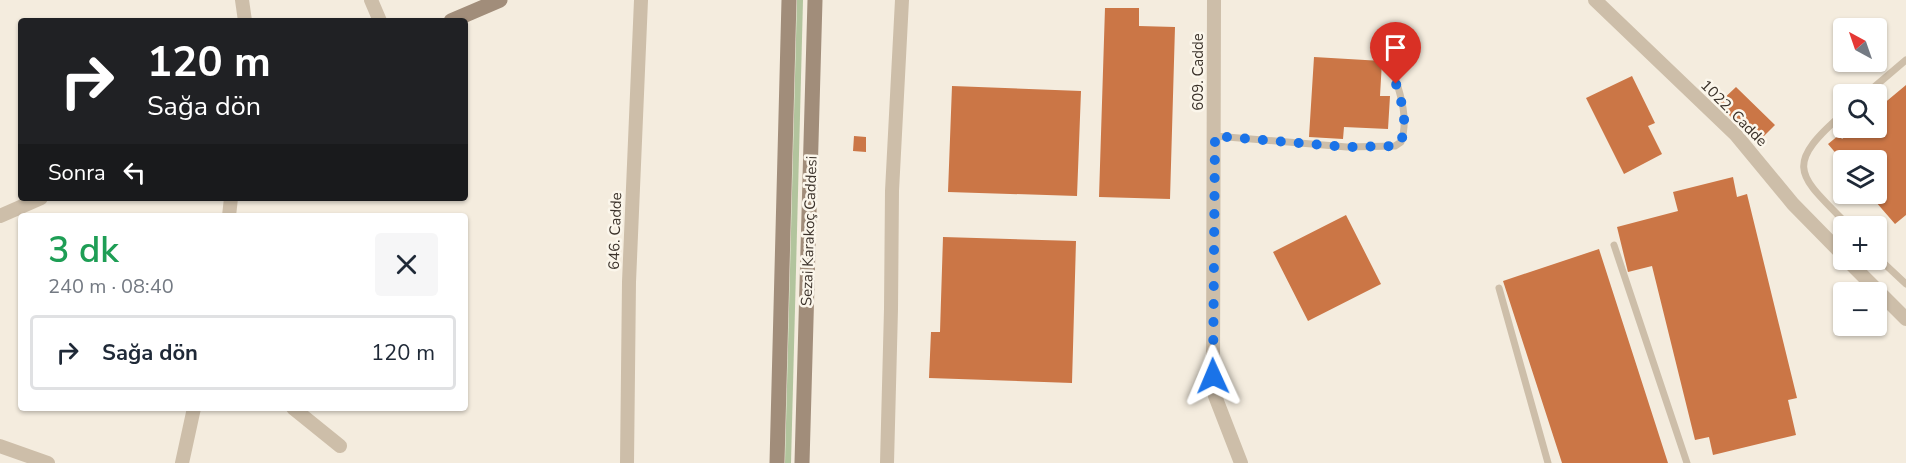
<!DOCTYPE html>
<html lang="tr">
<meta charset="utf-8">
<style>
:root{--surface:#fff;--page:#f6f6f7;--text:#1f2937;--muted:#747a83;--line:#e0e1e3}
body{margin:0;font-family:"Nunito Sans",sans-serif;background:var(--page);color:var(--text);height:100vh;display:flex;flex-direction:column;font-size:22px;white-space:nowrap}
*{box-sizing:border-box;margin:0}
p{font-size:20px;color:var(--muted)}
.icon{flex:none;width:33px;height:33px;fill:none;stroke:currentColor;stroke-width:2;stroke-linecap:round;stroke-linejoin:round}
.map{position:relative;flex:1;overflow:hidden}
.details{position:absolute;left:18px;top:213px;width:450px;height:198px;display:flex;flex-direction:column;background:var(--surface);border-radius:6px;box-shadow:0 2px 4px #0004}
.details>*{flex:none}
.guide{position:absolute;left:18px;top:18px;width:450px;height:183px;border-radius:6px;box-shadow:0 2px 4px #0004;background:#202124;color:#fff;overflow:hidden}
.needle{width:39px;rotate:320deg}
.fabs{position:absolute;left:1833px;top:18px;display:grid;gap:12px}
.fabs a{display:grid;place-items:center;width:54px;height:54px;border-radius:6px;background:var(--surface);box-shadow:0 2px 4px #0004;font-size:30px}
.pin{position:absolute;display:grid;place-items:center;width:51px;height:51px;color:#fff;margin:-62px -26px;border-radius:50% 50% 50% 0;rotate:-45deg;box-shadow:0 0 6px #0007}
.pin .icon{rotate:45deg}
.me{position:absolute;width:66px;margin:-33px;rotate:359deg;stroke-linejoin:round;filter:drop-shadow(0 0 4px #0008)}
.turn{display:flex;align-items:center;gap:21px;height:126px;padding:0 30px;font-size:27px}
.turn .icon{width:78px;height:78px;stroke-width:2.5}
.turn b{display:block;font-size:42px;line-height:51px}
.then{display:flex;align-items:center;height:57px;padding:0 30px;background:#0003;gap:12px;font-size:22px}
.round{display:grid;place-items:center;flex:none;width:63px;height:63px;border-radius:6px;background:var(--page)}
.overview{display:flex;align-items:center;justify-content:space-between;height:102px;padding:0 30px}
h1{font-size:36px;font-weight:600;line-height:45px;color:#1e9e55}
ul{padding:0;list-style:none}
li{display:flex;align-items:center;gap:18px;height:75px;margin:0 12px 9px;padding:0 18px;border:3px solid var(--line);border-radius:6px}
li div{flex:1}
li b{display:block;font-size:22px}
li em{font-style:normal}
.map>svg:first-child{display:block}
.green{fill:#b2c49d}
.building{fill:#cb7646}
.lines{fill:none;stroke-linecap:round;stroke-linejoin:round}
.lane{stroke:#cdbea9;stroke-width:7}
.street{stroke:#cdbea9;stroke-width:14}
.secondary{stroke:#a18d7a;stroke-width:15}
.route{stroke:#1a73e8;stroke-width:10;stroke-dasharray:0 18}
.labels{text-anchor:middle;stroke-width:5;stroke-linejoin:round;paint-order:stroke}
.street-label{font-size:15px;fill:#3a3129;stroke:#fbf6eb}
</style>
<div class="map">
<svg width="1906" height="463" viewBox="0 0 1906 463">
<rect width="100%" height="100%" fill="#f4ecde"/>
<!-- green -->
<path class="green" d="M797,0H803L791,463H785Z"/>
<!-- building -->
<path class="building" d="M1105,8H1139V26L1175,27L1170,199L1099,197Z
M1314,57L1382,61L1380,96H1390L1388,129L1344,127L1343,139L1309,137Z
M1632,76L1655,123L1648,126L1662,154L1624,174L1586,98Z
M1906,85V215L1895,224L1869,194H1876V160H1844V163L1828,144L1839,135L1842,139L1856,128H1876V110Z
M952,86L1081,91L1077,196L948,192Z
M1736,87L1775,125L1757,143L1718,104Z
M854,136L866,137V152L853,151Z
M1733,177L1737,197L1747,194L1797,398L1788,400L1796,435L1713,455L1709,437L1695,440L1652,266L1628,272L1617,227L1678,211L1673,192Z
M1346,215L1381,284L1308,321L1273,252Z
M943,237L1076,241L1072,383L929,378L931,332H940Z
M1599,249L1668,463H1562L1503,281Z"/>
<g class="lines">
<!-- lane -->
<path class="lane" d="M1866,94L1906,60
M1844,113C1781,167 1799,175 1849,226
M1215,136L1347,147L1395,146L1401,142C1410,116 1398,88 1391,64
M1614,245L1687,463
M1876,256L1906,284
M1499,288L1548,463"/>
<!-- street -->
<path class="street" d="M242,0L245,21
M371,0L380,21
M1214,0L1213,376L1215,396L1241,463
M1595,0L1736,135L1793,204L1844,256
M0,216L41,198
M229,216L231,198
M1847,260L1906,319
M293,408L340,446
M0,446L48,463
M182,463L194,408
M627,463L629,282L641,0
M887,463L891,309L892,191L902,0"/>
<!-- secondary -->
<path class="secondary" d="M451,21L500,0
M777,463L789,0
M802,463L815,0"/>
</g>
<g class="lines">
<!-- route -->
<path class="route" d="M1213,376L1215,136L1347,147L1395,146L1401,141C1408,122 1402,103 1396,84"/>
</g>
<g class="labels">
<!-- street labels -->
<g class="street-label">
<text transform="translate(1198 72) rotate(-90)" y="5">609. Cadde</text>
<text transform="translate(1734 113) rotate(45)" y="5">1022. Cadde</text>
<text transform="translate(615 231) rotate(-88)" y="5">646. Cadde</text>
<text transform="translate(809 231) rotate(-88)" y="5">Sezai Karakoç Caddesi</text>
</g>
</g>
</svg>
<div class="fabs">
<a><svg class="needle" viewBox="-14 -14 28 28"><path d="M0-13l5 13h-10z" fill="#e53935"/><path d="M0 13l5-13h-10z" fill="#747a83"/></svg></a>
<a><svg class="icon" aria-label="search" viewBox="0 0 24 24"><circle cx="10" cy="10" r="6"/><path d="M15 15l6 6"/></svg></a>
<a><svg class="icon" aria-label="layers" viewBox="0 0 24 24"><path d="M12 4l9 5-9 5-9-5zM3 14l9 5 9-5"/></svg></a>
<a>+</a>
<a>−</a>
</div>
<div class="pin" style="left:1396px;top:84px;background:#d93025"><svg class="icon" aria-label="arrive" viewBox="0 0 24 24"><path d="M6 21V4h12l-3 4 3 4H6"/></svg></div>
<svg class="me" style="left:1213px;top:376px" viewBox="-20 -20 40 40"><path d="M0-17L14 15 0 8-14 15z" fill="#1a73e8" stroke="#fff" stroke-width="4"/></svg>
<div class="guide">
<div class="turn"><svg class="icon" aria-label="right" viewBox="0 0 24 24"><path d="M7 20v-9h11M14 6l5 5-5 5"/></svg><div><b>120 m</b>Sağa dön</div></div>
<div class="then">Sonra<svg class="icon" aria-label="left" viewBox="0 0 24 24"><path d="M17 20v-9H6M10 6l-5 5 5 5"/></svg></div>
</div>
<section class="details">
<div class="overview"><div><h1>3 dk</h1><p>240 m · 08:40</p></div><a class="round"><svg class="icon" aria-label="close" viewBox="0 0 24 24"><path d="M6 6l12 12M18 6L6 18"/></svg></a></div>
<ul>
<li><svg class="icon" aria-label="right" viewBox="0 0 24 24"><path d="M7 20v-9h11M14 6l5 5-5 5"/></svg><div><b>Sağa dön</b></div><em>120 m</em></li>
</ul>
</section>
</div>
